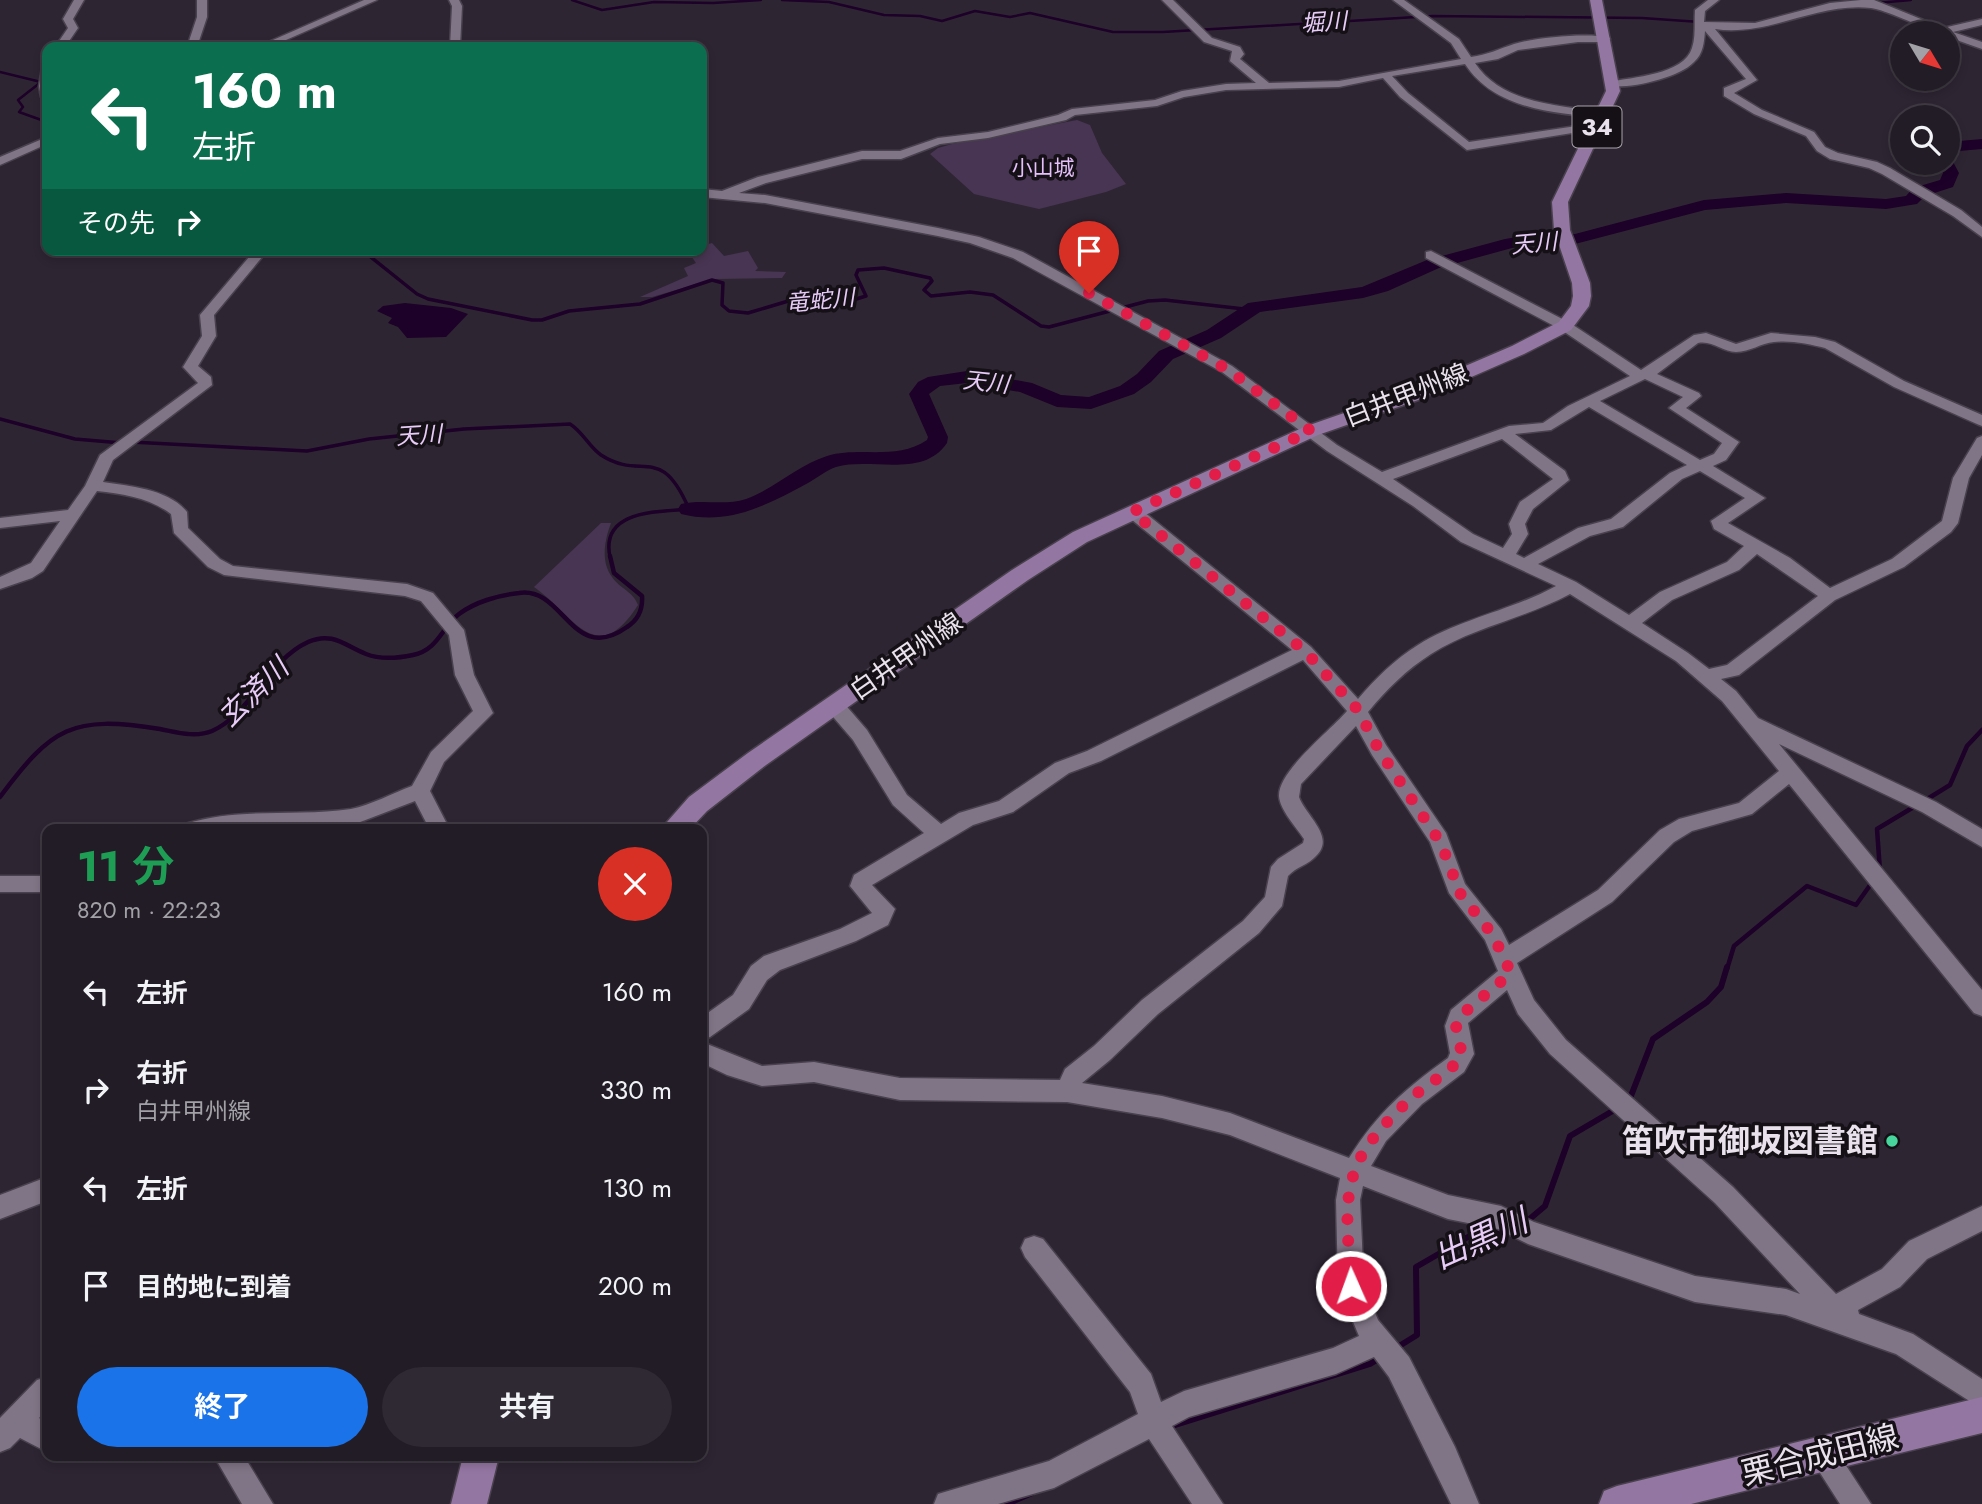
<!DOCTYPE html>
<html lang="ja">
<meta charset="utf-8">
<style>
:root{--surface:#221c26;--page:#2e2932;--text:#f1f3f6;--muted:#a2a1a7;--line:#3f3a43;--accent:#1a73e8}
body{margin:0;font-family:Jost,"Noto Sans JP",sans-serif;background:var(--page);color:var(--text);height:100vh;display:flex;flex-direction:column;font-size:26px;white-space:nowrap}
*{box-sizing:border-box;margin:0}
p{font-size:23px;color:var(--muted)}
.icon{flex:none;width:38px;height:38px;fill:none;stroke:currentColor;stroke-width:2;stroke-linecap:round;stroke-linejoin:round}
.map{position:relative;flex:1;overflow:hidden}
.sheet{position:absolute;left:42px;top:824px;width:665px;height:637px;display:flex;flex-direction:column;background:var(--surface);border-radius:14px;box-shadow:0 4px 10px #0003,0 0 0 2px var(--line)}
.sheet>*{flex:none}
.hud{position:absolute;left:42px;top:42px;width:665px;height:214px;border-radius:14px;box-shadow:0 4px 10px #0003,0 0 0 2px var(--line);background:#0b6e4f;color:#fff;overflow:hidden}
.needle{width:46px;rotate:128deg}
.fabs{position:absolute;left:1890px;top:21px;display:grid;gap:14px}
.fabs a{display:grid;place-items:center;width:70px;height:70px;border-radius:50%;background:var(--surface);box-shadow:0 4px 10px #0003,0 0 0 2px var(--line);font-size:35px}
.pin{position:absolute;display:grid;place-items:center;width:60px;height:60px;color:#fff;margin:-72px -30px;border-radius:50% 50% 50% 0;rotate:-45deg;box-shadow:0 0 7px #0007}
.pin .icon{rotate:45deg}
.me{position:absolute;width:77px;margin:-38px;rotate:358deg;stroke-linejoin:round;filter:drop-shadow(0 0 5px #0008)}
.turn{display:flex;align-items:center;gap:24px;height:147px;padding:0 35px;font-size:32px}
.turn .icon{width:91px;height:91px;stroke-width:2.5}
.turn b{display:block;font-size:49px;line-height:60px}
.then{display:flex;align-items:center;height:66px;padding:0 35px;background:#0003;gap:14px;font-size:26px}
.round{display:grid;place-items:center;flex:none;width:74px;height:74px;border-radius:37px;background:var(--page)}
.overview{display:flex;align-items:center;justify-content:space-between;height:119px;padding:0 35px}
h1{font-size:42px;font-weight:700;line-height:52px;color:#1e9e55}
.primary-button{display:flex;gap:14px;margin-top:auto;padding:14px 35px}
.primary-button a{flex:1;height:80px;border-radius:42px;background:var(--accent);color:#fff;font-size:28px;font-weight:700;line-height:80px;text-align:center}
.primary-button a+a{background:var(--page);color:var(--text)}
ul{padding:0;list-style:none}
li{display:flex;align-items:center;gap:21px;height:98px;padding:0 35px}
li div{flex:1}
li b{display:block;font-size:26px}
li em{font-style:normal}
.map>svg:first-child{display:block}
.green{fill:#483553}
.water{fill:#1d0129}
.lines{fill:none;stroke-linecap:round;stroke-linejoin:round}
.stream-far3{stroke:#1d0129;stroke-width:2.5}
.stream-far2{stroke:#1d0129;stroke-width:3.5}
.stream-far1{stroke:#1d0129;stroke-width:4.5}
.stream{stroke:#1d0129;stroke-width:6}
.river{fill:#1d0129;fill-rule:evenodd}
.minor-casing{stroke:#49414d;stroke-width:3}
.major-casing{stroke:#49414d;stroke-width:3}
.minor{fill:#807586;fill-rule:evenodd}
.major{fill:#9476a3;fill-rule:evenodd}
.route{stroke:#e11d48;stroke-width:12;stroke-dasharray:0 21.6}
.poi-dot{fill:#48d49d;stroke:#141016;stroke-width:2.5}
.labels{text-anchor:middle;stroke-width:7;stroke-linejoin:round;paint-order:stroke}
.far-park-label{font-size:21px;fill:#e4bff9;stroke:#141016}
.far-water-label{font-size:23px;font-style:italic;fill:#e8ccf8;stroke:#141016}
.shield{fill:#141016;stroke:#a9a3ac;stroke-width:2}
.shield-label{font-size:24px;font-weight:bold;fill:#e9e2ec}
.street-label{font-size:26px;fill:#e9e2ec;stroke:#141016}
.water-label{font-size:28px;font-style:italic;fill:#e8ccf8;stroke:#141016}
.near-poi-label{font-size:32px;font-weight:bold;fill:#e9e2ec;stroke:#141016;text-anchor:end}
.near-street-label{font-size:32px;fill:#e9e2ec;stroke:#141016}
.near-water-label{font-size:33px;font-style:italic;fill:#e8ccf8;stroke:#141016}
</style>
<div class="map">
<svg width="1982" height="1504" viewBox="0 0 1982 1504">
<rect width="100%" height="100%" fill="#2e2533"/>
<!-- green -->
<path class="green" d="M1077,120L1090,125L1102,153L1126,184L1106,192L1039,209L974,194L930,154L938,148L952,144Z
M712,243L724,256L748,251L758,268L755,271L786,272L782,278L714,279L652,297H640L688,276L684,268L696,263L687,250H702V246Z
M601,523H611C605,539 600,561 612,577C620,589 633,591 638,605C596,671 573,614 534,587Z"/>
<!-- water -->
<path class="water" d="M405,303L451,308L468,314L446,337L407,338L398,327L388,323L392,318L377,311L383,306Z"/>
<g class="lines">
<!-- stream-far3 -->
<path class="stream-far3" d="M572,0L602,10L654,2L713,3L761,0
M782,0L829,2L884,15L920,16L942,21L975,11L1010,17L1030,13L1113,32H1163L1433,16L1642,18L1700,22
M1877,3L1911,0
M0,72L41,82L18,100L23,107L19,112L47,122"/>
<!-- stream-far2 -->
<path class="stream-far2" d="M362,250L417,294L428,299L532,320H542L569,311L640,304L712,280L723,283L722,305L729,311L748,313L795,299L850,301L866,296L856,275L858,270L884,268L930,278L932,281L924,290L931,296L970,292L993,295L1041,326L1049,327L1148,301L1165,300L1253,310
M0,419L75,439L122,443
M131,442L307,451L369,439L464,429L570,424C583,432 589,447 601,455C643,482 660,442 689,509C657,512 600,510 610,557"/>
<!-- stream-far1 -->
<path class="stream-far1" d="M0,797C52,727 72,715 160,729C176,732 195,738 212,731C252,713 267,661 308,642C333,631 345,646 366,654C381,660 399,658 413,655C438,650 442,627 459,614C475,602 499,595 519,593C564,586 572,666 627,627C638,620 643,610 642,596L614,573L610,556
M1924,801L1950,785L1967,746L1982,730
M1880,871L1877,829L1917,805
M1727,969L1734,946L1807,886L1856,905L1873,881"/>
<!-- stream -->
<path class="stream" d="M1629,1101L1653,1039L1707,1002L1721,987L1727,967
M1526,1222L1545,1206L1570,1136L1616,1109
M1396,1348L1417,1335L1416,1267L1468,1237L1505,1230
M1169,1427L1370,1364L1380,1358
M1007,1504L1032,1493"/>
<!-- river -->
<path class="river" d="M1982,139V149L1948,152V142Z
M1948,159L1952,160L1959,173L1953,187L1925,196L1917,204L1886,209L1786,203L1705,210L1575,244L1540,243L1512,248L1439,268L1388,291L1363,298L1260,312L1221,338L1173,359L1151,382L1134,394L1091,409L1057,407L1020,392L967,383L940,386L929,394L948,437L947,443C923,479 871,457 836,467C827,470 817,478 808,483C767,505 729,526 681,514L678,509L681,504C702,499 725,506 746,499C774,489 798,465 827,456C860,446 896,461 927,440L928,437L909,394L918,382L928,377L967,371L1032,383L1061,395L1089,397L1120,386L1137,374L1159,351L1207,330L1248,303L1362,287L1427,260L1505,239L1540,233L1575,234L1704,200L1786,193L1886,199L1906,196L1913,188L1940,180L1943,173L1938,163H1948Z"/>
<!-- minor casing -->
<g class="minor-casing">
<path id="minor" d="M74,0H84L73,19L78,28L65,47H55L68,28L63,19Z
M197,0H207V17L197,47H187L197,17Z
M364,0H377L270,47H257Z
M449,0H459L462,6L460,47H450L452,6Z
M1162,0H1173L1212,38L1240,47L1244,54L1240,59L1269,83L1339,81L1461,59L1451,43L1393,0H1404L1459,39L1471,57C1487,55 1499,49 1514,44C1538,37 1584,33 1609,37L1610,39L1605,42H1578L1518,50L1498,59L1475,63C1502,104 1560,106 1604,112L1610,115L1604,118C1555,113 1495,110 1465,64L1392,76L1408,93L1469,142L1597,123L1603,126L1597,129L1467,150L1400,97L1383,78L1339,87L1226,90L1184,97L1157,106L1075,115L1066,120L988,138L940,144L901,159H862L766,183L739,193L765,195L938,228L979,237L1023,252L1232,366L1337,445L1382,472L1509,426L1543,423L1568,406L1630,376L1560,329L1426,258V252L1431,251L1570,323L1641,370L1694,335L1706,333L1736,344L1771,333L1815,337L1835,342L1904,381L1982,415V426L1977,424L1894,387L1825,348C1810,344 1790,340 1774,342C1761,343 1750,352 1736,352C1723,352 1712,340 1698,343L1657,374L1699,393L1701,396L1686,408L1739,442L1726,460L1713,466L1765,498L1728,523L1790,558L1830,588L1892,559L1942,521L1953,478L1977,438L1982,436V455L1969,478L1958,523L1951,532L1904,567L1835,600L1739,675L1721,679L1736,691L1758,718L1936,802L1982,829V847L1922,812L1779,744L1982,990V1016L1974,1013L1789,784L1752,814L1692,831L1674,842L1612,902L1517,963L1534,1000L1566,1040L1733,1187L1836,1294L1882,1269L1909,1241L1982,1206V1231L1927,1259L1900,1287L1858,1310L1859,1314L1913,1334L1982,1379V1409L1896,1354L1786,1315L1695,1302L1528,1244L1498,1229L1448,1219L1363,1186L1360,1200L1364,1286L1378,1320L1409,1357L1455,1447L1479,1504H1451L1389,1377L1374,1357L1336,1374L1189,1417L1172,1426L1223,1504H1192L1149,1439L1054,1488L998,1504H934L938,1494L1049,1461L1138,1414L1130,1392L1025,1257L1021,1248L1025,1239L1034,1236L1043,1239L1151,1374L1161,1402L1184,1391L1333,1348L1359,1336L1338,1286L1336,1200L1340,1178L1230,1135L1162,1118L1067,1102L900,1100L814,1082L762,1086L727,1075L702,1063V1042L762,1066L814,1062L900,1078L1060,1080L1065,1069L1094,1046L1142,1000L1243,921L1265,897L1271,867L1278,859L1303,843L1304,839C1296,827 1280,810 1279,796C1278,771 1330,731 1347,711L1303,660L1101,761L1069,773L1013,812L973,825L872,885L895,909L888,925L856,941L780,970L767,980L749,1009L710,1037L702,1040V1017L733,995L751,966L764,956L840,929L872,913L850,886L854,875L924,833L893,805L853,740L828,711L826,706L828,701H842L867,730L907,795L941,824L959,813L999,801L1055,763L1087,751L1292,650L1126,515L1124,511L1132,506L1138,507L1311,647L1358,699C1376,678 1394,660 1418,645C1459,619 1513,610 1556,586L1461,542L1413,506L1327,451L1222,372L1013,258L970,243L938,236L765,203L702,197V189L722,191L758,177L862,151H900L938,138L988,132L1058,115L1072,109L1155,100L1182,91L1226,84L1256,83L1230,61L1232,51L1204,42ZM1645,379L1683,397L1669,408L1722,443L1714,454L1700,460L1600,401ZM1589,407L1687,465L1670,473L1611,519L1578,528L1524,558L1516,554L1528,534L1525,524L1533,509L1569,480L1565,471L1515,434L1551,430ZM1502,439L1553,479L1520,502L1509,524L1512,534L1503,548L1473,534L1393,479ZM1700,471L1745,498L1711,521L1714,529L1744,546L1727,562L1660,592L1629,615L1576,582L1538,564L1590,536L1623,527L1682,479ZM1757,554L1818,596L1727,665L1709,669L1688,653L1642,623L1672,600L1739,570ZM1570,594L1676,661L1722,701L1779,771L1739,803L1679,819L1660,830L1598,890L1509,945L1501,929L1465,884L1446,833L1386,745L1368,712C1387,689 1406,670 1431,654C1473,627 1526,618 1570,594ZM1356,726L1372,755L1430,842L1449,893L1485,940L1498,971L1451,1010L1445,1026L1450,1053L1448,1058C1405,1089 1378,1112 1349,1158L1230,1113L1162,1096L1082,1083L1110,1060L1158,1014L1259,933L1282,906L1288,876C1296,867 1308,865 1316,856C1336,837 1306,816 1299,797L1301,784ZM1507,990L1518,1014L1550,1054L1715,1203L1800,1294L1786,1289L1695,1276L1534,1222L1501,1206L1448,1195L1371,1166L1386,1141L1422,1104L1464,1072L1474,1054L1468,1023Z
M1708,0H1719L1705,11L1704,22L1755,23L1830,3L1861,0H1874L1943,28L1982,19V25L1953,32L1982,42V49L1948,37V33H1938C1923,28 1884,9 1871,8C1817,2 1769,37 1715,29L1757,80L1734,93L1762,110L1814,132L1825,147L1838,153L1877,162L1890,168L1961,210L1982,227V237L1953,216L1882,174L1869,168L1830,159L1817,151L1806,136L1754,114L1724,96V88L1746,79L1705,31C1704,43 1703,54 1694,62C1679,78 1630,89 1609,86V82C1632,77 1684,75 1692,48C1696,36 1694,23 1695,10Z
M47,65V100L41,97L39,86L42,68Z
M47,137V144L0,165V157Z
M255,250H268L214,315L216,336L198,366L211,377L212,385L113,460L103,482C129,486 169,489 187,512L188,528L220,559L233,566L407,584L433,593L464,630L474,675L493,713L444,762L430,791L450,830H430L415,801L355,824L290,829L182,830L185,824C240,807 295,817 351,809C371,805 393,793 412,786L431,752L473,711L455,675L449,635L421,601L405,596L224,575L208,567L174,533L171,514C150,498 123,494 97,491L43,571L32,578L0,589V577L31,563L60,521L0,528V518L68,510L85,486L100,455L198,383L183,367L202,336L200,315Z
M0,876H47V892H0Z
M47,1177V1201L0,1219V1195Z
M47,1377V1409L39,1418L47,1423V1452L20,1438L10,1448L0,1452V1418L37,1380Z
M1822,1440L1832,1444L1871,1504H1840L1808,1454L1812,1444Z
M214,1456H244L273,1504H242Z"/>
</g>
<!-- major casing -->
<g class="major-casing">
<path id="major" d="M1590,0H1602L1620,91L1568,202L1570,230L1590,283L1591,296L1589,306L1571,330L1524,354L1421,399L1318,435L1087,542L1028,580L766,765L707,811L689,830H660L689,797L748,753L1012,570L1073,532L1304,427L1407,391L1512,346L1559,322L1571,306L1573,296L1572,283L1554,230L1552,202L1606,91Z
M1982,1397V1433L1691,1504H1599L1604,1491L1617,1486Z
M463,1456H499L487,1504H451Z"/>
</g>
<!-- minor -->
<use href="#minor" class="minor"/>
<!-- major -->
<use href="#major" class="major"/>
</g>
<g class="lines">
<!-- route -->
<path class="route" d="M1089,293L1227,369L1311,431L1132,512L1305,651L1358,710L1379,750L1438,839L1452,869L1455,887L1493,935L1511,973L1459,1017L1456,1026L1462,1055C1451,1073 1429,1082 1413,1097C1392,1115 1362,1146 1354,1173C1342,1208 1350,1250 1351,1286"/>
</g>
<!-- markers -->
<circle class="poi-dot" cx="1892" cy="1141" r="7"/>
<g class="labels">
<!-- far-park labels -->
<g class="far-park-label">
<text x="1043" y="175">小山城</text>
</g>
<!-- far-water labels -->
<g class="far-water-label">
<text transform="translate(1324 22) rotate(-4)" y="8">堀川</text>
<text transform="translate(1534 243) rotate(-5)" y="8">天川</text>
<text transform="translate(820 300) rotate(-5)" y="8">竜蛇川</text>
<text transform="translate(986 382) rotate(6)" y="8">天川</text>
<text transform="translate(419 435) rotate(-4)" y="8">天川</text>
</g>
<!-- shield labels -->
<rect class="shield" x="1572.5" y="106.5" width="49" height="41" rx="5"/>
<g class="shield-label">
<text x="1597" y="135">34</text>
</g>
<!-- street labels -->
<g class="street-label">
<text transform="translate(1406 395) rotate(-21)" y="9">白井甲州線</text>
<text transform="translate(906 656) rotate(-35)" y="9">白井甲州線</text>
</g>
<!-- water labels -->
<g class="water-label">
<text transform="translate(253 692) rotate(-44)" y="10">玄済川</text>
</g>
<!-- near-poi labels -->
<g class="near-poi-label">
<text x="1878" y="1152">笛吹市御坂図書館</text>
</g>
<!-- near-street labels -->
<g class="near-street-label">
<text transform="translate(1820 1455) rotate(-14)" y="11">栗合成田線</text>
</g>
<!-- near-water labels -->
<g class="near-water-label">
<text transform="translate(1480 1238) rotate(-24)" y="12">出黒川</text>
</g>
</g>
</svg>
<div class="fabs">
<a><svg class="needle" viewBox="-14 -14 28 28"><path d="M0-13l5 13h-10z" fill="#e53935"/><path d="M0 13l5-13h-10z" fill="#a2a1a7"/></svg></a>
<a><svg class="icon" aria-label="search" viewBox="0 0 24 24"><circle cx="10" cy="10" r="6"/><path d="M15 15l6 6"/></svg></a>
</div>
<div class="pin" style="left:1089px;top:293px;background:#d93025"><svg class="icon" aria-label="arrive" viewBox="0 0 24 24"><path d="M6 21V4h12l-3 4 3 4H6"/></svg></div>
<svg class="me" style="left:1351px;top:1286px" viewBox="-20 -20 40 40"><circle r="17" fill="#e11d48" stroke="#fff" stroke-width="3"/><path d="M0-11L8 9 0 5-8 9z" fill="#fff"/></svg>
<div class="hud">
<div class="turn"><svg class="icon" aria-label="left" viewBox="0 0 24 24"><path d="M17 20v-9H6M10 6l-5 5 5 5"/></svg><div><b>160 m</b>左折</div></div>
<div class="then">その先<svg class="icon" aria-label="right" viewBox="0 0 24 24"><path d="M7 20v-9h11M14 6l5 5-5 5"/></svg></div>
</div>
<section class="sheet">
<div class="overview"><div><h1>11 分</h1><p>820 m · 22:23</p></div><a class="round" style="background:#d93025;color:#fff"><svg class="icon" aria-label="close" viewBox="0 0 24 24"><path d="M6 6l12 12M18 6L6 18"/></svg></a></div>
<ul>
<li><svg class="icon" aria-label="left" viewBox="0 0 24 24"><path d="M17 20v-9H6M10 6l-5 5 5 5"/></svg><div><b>左折</b></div><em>160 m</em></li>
<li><svg class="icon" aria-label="right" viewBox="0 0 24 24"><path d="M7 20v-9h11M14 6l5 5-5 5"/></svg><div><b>右折</b><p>白井甲州線</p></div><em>330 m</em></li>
<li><svg class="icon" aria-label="left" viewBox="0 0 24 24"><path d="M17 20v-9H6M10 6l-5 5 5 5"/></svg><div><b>左折</b></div><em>130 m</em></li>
<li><svg class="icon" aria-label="arrive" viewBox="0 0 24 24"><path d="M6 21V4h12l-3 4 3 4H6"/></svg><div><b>目的地に到着</b></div><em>200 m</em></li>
</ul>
<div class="primary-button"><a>終了</a><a>共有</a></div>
</section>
</div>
